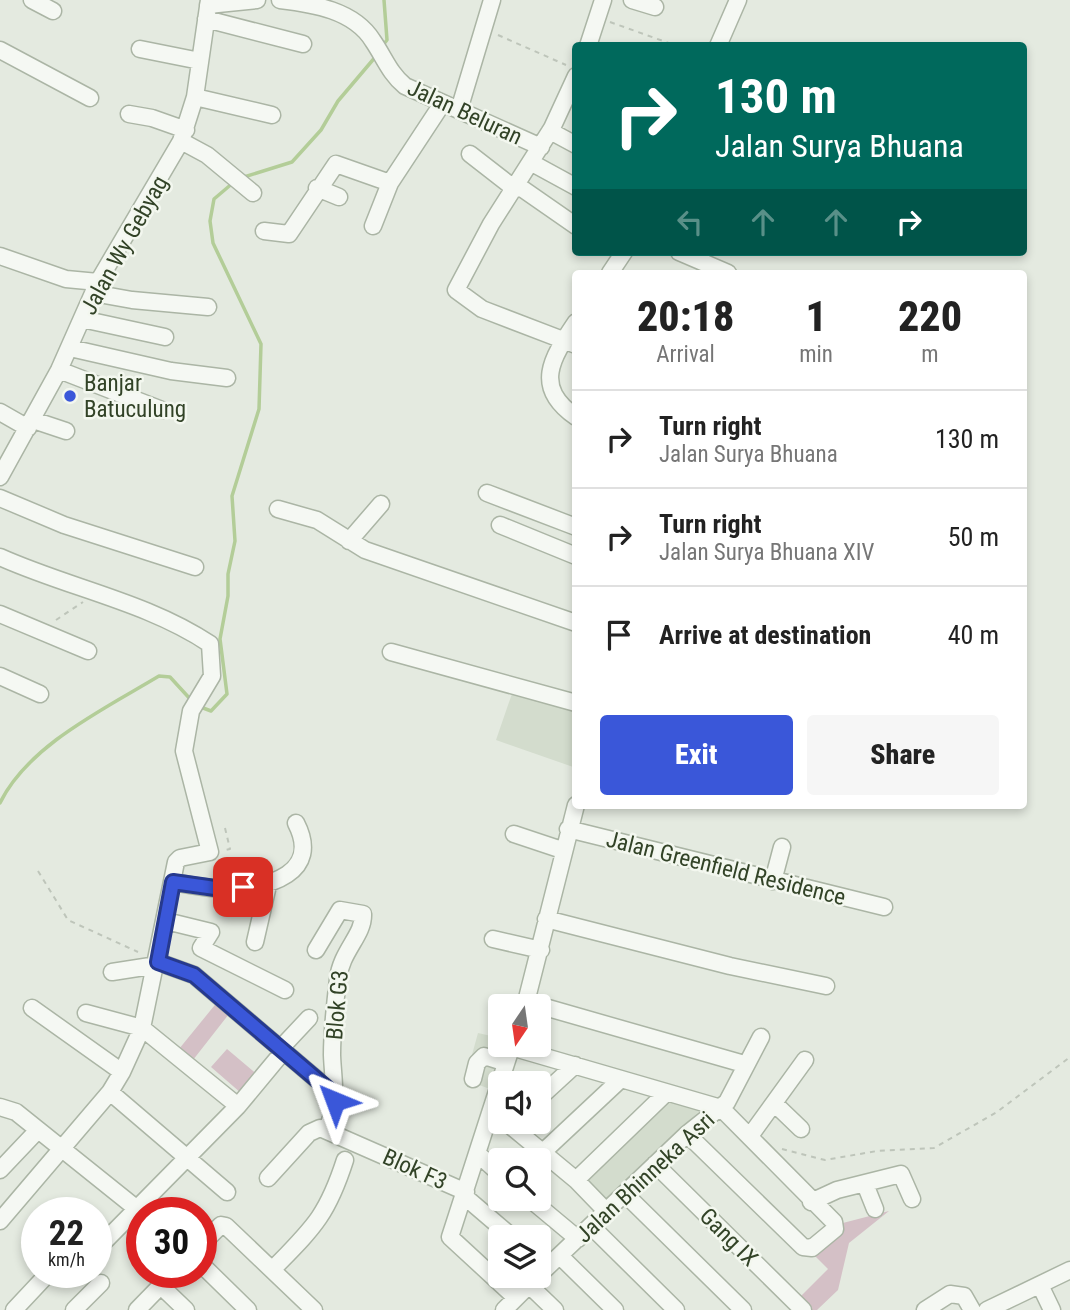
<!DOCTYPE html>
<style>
:root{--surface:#fff;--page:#f6f6f6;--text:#222;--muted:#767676;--line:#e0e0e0;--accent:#3a57d9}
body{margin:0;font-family:"Roboto Condensed",sans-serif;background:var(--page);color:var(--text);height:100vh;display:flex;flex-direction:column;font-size:26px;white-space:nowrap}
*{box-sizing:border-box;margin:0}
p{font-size:23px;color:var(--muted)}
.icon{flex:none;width:38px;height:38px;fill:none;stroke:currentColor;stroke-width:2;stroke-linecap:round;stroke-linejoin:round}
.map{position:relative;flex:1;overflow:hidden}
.drawer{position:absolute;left:572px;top:270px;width:455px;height:539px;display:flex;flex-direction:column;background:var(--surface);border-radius:7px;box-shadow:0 4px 10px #0003}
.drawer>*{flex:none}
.banner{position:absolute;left:572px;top:42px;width:455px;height:214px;border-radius:7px;box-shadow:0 4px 10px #0003;background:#00695c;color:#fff;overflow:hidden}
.needle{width:46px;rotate:193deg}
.controls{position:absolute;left:488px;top:994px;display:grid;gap:14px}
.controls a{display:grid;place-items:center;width:63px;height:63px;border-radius:7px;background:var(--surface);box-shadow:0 4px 10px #0003;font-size:35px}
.speed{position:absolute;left:21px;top:1197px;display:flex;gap:14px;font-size:35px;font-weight:700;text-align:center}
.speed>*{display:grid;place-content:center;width:91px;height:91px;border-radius:50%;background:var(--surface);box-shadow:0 4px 10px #0003;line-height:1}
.speed small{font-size:18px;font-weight:400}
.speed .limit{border:10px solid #d22;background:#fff;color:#111}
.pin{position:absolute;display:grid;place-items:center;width:60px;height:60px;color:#fff;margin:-30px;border-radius:14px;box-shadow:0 4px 10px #0006}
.me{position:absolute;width:77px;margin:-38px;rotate:316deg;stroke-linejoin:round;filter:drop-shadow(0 0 5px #0008)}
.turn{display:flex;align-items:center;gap:24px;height:147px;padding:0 28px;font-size:32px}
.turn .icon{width:91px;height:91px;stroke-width:2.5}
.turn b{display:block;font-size:49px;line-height:60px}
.lanes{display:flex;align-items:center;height:66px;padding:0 28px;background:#0003;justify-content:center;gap:35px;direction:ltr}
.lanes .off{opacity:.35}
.eta{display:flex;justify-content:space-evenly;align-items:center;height:119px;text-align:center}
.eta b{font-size:42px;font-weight:800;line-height:49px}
.primary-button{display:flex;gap:14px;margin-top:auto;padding:14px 28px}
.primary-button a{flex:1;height:80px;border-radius:7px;background:var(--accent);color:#fff;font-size:28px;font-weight:800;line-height:80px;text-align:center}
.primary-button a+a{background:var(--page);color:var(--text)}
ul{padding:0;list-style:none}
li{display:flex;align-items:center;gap:21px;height:98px;padding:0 28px;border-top:2px solid var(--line)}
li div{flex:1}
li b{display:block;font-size:26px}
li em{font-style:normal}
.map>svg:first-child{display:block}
.built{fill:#d3dccd}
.green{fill:#d4c0c6}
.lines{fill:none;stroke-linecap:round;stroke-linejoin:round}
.stream{stroke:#b3cd98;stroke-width:3.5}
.minor-casing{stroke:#abb5a5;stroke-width:19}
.path{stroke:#bec5ba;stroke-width:2;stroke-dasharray:5 5;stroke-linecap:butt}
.minor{stroke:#f5f8f3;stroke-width:16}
.route-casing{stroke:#26398d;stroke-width:18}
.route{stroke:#3a57d9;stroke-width:12}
.poi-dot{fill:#3a57d9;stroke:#f3f7ef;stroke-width:2.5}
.labels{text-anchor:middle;stroke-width:5;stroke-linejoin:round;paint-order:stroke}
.street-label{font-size:23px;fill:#324327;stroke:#f3f7ef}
.poi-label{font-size:23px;fill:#324327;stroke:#f3f7ef;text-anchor:start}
</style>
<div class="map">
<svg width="1070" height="1310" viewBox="0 0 1070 1310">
<rect width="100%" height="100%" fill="#e4eae0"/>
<!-- built -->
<path class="built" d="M517,679L576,697V768L496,740Z
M478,1033L500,1038V1045H508L493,1090L465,1080Z
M665,1085L711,1100L606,1201L578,1174Z"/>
<!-- green -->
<path class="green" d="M223,995L236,1005L193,1060L179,1049Z
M227,1049L259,1076L241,1093L211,1067Z
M889,1211L849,1243L838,1290L817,1310H808L797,1300L828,1269L811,1252L839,1224Z"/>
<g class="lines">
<!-- stream -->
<path class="stream" d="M383,45L387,40L384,0
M244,177L292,162L321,130L338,101L377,55
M198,706L211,711L227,694L220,639L228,596V574L235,541L232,496L259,409L261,344L213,243L210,221L214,199L234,182
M0,803C28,745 106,708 159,676L170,677L192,701"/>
<!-- minor casing -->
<g class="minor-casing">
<path id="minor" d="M32,0L53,11
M280,0C313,4 354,10 373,41C384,57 390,74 405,86L541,147
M632,0L655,7
M208,5L257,0
M206,19L303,44
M588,46L603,0
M718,46L738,0
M140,49L200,61
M0,50L90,98
M576,76L552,128L491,224L456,290L482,309L576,345
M195,97L272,115
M459,110L492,0
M129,114L152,118L186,130
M550,131L576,145
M181,141L207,155L253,193
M470,154L515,189
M532,163L576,187
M517,185L576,226
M317,188L339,197
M373,226L390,183L442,104
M264,231L289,234L336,164L390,183
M679,252L728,273
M0,256L66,279L98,282
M610,273L624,252
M93,293L132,300L208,307
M82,319L165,337
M576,322C551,359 533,387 576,417
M70,348L171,371L227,378
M59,370L162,410
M0,412L28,428
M33,420L66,431
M0,477L59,370L98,282L181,141L195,97L209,0
M487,493L576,527
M0,498L64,525L195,567
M278,509L317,520L365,550L576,623
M500,525L576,556
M349,541L381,504
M0,557C69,588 147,602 210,644L212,676L191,711L184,751L210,852L180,858L176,862L142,1028L122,1072L110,1092L0,1221
M0,614L88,651
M391,652L576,703
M0,676L40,694
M568,829L884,907
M514,834L562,850
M773,881L782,847
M173,882C191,885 209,889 228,889C269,888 322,873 296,823
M546,919L730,966L826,986
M166,921L211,932L201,948L285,990
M493,939L541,950
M255,942L269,881
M316,950L340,910L363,914C364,935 341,951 338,979C335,1004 332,1030 332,1055C333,1082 339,1106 326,1130
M158,962L194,975L335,1095
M112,972L157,965
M527,1002L744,1064
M525,1006L576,805
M32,1008L122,1072
M86,1013L142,1028L238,1106
M512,1045L450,1237L516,1298
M511,1047L721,1108L834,1222L835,1229L812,1248L803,1247L687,1134
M279,1050L309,1018
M473,1079L477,1063L484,1056L506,1063
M110,1092L227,1192
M539,1098L575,1065
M775,1104L801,1129
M0,1107L16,1112L142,1213
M506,1122L576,1180L606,1211
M750,1136L805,1060
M543,1152L621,1079
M478,1154L500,1174
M655,1164L803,1310
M0,1170L38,1130
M268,1178L309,1133L320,1128L466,1192
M576,1180L665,1094
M865,1184L875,1209
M625,1194L743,1310
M464,1196L512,1237
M530,1199L578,1239
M811,1202L837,1190L901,1174L912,1199
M591,1226L676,1310
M201,1245L221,1225L226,1226L314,1310
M96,1250L238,1106L282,1053
M560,1256L615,1310
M201,1264L248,1310
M273,1269C313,1228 327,1216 345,1160
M539,1275L687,1134L727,1102L761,1037
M529,1285L555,1310
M1040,1285L1052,1310
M161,1286L186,1310
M14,1310L44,1278
M74,1310L101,1283
M137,1310L174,1272
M504,1310L538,1276
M925,1310L950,1294L964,1296L972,1310
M987,1310L1070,1270"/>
</g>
<!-- path -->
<path class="path" d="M610,22L677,46
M498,35L566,65
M56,620L83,602
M225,828L230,849L225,850
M38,871L68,920L138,952
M782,1149L825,1160L877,1151L934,1148L997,1112L1070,1057"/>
<!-- minor -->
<use href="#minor" class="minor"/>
</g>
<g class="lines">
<!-- route casing -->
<g class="route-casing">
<path id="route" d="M243,887L215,888L173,882L158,962L194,975L335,1095V1101"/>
</g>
<!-- route -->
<use href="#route" class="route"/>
</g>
<!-- markers -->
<circle class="poi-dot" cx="70" cy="396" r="7"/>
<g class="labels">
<!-- street labels -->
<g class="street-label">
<text transform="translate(465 112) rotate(25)" y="8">Jalan Beluran</text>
<text transform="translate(124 245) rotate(-61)" y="8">Jalan Wy Gebyag</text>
<text transform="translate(726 868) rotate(14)" y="8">Jalan Greenfield Residence</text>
<text transform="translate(337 1005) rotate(-85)" y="8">Blok G3</text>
<text transform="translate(415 1169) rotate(24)" y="8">Blok F3</text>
<text transform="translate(645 1177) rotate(-43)" y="8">Jalan Bhinneka Asri</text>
<text transform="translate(729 1237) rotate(45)" y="8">Gang IX</text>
</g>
<!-- poi labels -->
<g class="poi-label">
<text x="84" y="391">Banjar<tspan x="84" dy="26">Batuculung</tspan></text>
</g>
</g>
</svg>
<div class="controls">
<a><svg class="needle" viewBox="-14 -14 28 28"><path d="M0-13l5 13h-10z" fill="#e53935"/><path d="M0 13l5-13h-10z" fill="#767676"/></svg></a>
<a><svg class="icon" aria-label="sound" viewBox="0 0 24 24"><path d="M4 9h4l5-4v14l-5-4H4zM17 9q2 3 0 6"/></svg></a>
<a><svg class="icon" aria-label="search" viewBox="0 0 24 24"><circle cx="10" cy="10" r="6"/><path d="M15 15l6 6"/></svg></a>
<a><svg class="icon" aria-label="layers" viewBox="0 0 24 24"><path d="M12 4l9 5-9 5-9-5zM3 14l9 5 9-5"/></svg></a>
</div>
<div class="speed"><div>22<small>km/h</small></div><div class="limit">30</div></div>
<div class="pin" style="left:243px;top:887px;background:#d93025"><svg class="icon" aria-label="arrive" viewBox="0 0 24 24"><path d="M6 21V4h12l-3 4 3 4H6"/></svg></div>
<svg class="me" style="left:335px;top:1101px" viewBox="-20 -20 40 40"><path d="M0-17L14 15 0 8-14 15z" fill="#3a57d9" stroke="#fff" stroke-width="4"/></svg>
<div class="banner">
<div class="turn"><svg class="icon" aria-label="right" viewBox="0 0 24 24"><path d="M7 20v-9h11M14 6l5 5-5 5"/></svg><div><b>130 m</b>Jalan Surya Bhuana</div></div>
<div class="lanes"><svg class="icon off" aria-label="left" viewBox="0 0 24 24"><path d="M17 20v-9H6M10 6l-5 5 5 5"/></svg><svg class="icon off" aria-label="ahead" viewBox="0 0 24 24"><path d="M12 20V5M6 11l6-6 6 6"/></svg><svg class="icon off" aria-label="ahead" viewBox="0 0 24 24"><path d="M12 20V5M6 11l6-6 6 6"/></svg><svg class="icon" aria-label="right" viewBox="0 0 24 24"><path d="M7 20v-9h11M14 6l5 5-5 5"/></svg></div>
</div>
<section class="drawer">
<div class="eta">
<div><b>20:18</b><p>Arrival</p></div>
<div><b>1</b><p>min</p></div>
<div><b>220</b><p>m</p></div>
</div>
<ul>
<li><svg class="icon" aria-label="right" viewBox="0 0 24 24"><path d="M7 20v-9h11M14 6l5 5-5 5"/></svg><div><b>Turn right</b><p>Jalan Surya Bhuana</p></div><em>130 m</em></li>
<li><svg class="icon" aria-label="right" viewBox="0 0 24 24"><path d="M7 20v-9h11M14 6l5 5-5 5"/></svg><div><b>Turn right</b><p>Jalan Surya Bhuana XIV</p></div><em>50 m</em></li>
<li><svg class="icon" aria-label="arrive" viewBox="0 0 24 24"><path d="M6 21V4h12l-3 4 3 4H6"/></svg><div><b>Arrive at destination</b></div><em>40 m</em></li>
</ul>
<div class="primary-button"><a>Exit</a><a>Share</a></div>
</section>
</div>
